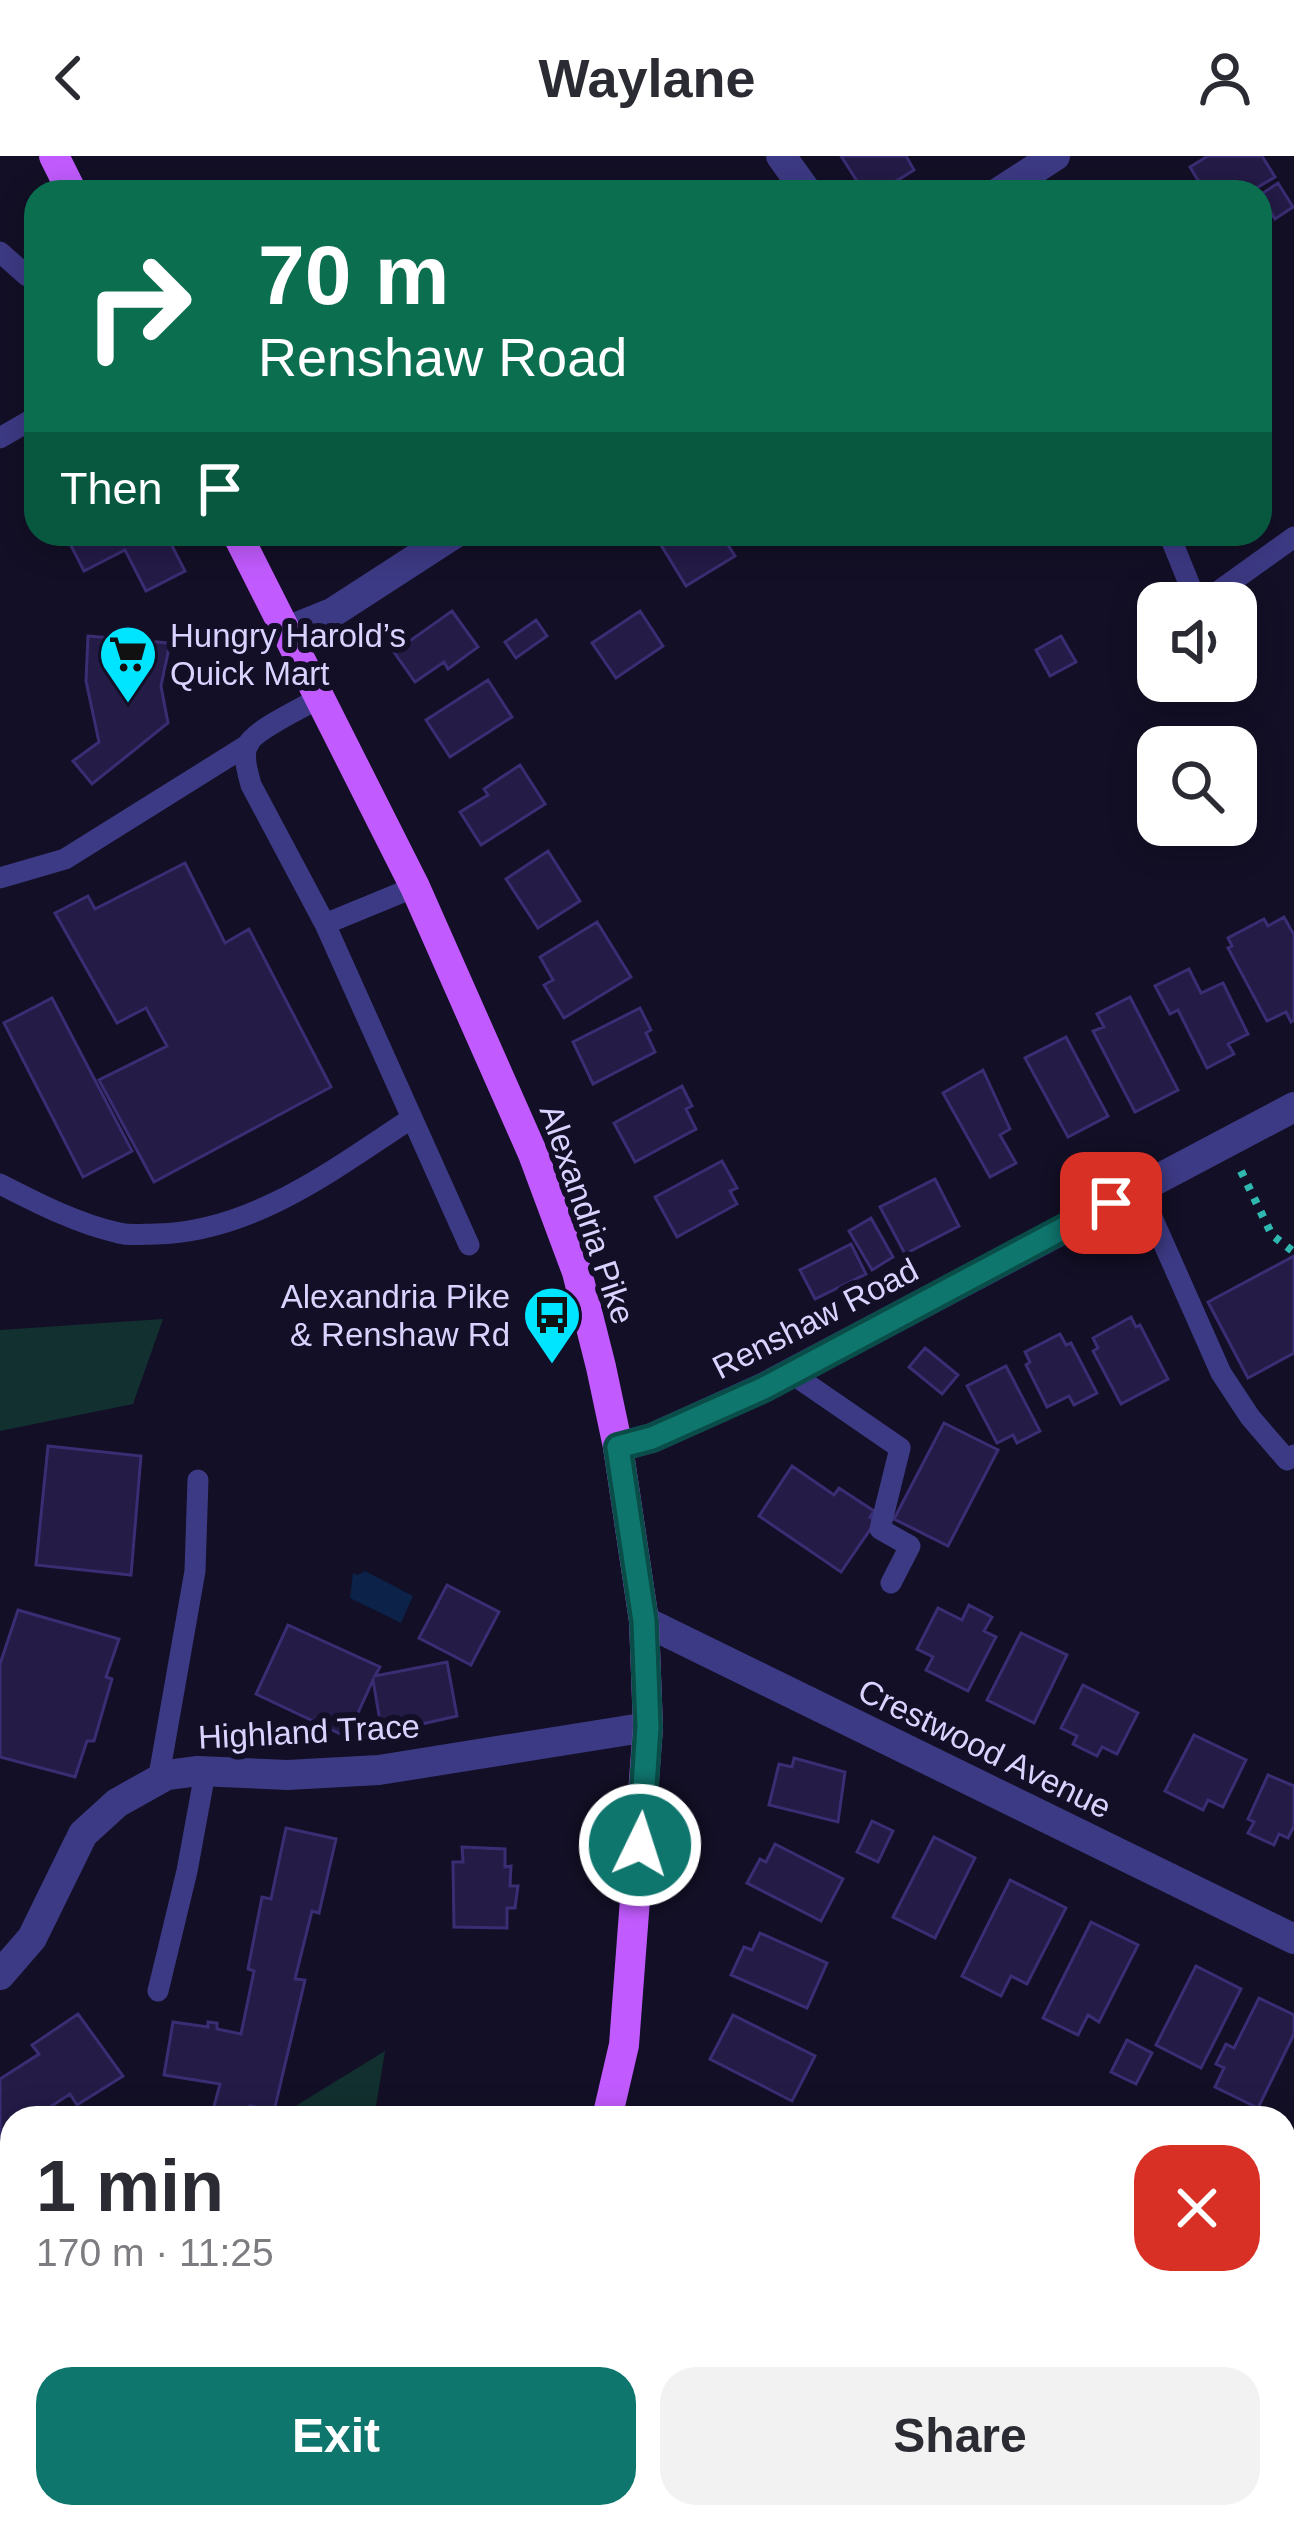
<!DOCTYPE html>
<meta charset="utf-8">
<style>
:root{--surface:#fff;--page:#f2f2f3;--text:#2b2b33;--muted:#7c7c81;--accent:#0f766e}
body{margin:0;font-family:Arial,sans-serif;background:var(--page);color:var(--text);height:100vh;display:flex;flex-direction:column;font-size:45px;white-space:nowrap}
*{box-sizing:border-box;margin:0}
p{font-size:39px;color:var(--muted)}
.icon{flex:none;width:66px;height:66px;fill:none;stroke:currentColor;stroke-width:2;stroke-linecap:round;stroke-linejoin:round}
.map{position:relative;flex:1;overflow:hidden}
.side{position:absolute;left:0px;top:1950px;width:1296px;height:423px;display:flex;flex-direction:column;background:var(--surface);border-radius:36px 36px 0 0;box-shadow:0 6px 30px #0003}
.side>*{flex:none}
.guide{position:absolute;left:24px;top:24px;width:1248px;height:366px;border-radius:36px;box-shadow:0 6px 30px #0003;background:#0b6e4f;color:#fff;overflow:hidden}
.controls{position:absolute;left:1137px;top:426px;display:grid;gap:24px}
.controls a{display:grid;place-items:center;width:120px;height:120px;border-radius:24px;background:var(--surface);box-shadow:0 6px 30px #0003;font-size:60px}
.pin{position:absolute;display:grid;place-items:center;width:102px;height:102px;color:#fff;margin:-51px;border-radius:24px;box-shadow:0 6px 18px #0006}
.me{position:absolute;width:132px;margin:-66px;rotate:4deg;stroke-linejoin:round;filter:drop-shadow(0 0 9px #0008)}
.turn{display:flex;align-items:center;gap:42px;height:252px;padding:0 36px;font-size:54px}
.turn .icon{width:156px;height:156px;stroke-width:2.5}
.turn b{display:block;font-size:84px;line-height:102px}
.then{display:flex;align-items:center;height:114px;padding:0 36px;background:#0003;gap:24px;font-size:45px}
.round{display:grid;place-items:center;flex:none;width:126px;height:126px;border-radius:36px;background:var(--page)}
.summary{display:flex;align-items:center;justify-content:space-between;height:204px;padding:0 36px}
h1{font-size:72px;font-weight:800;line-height:90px}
.button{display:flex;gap:24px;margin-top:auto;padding:24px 36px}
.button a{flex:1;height:138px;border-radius:36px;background:var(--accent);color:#fff;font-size:48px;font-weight:800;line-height:138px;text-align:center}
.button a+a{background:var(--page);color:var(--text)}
header{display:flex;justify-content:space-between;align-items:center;height:156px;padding:0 36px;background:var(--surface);font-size:54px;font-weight:800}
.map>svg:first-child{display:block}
.green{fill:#12302f}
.water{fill:#0c2248}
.building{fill:#241b47;stroke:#3b2d73;stroke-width:3}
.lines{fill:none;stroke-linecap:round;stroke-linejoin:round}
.path{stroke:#2fb8b0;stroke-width:8;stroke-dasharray:6 9;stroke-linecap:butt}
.service{stroke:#3d3a85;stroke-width:21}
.minor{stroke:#3d3a85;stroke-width:30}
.primary{stroke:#c25bff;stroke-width:30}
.route-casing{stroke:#0a4d48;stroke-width:30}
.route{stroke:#0f766e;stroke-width:21}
.labels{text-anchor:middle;stroke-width:12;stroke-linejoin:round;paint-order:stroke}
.poi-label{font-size:33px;fill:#d9d4ff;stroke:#130f26;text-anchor:start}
.street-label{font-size:33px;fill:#d9d4ff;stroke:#130f26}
</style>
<header><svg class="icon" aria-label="back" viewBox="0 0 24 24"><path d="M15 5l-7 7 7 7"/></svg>Waylane<svg class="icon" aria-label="person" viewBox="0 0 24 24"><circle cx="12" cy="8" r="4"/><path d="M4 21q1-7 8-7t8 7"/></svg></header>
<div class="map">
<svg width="1294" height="2372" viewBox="0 0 1294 2372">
<rect width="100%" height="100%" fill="#130f26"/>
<!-- green -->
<path class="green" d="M163,1163L133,1248L0,1275V1174Z
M385,1895L374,1962H276Z
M0,2098L12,2104V2267L0,2268Z"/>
<!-- water -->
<path class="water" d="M365,1415L413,1440L401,1467L350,1442L353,1417L358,1419Z"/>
<!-- building -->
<path class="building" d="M841,0H906L914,14L885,32L882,26L864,36Z
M1208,0H1262L1275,21L1250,36H1205L1190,11Z
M1278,27L1293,51L1275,63L1260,39Z
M65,378H166L185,415L146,435L125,394L84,415Z
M680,378H721L735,400L686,430L661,389Z
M452,455L478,491L448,513L444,506L415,526L394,496Z
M640,455L663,490L616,522L592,487Z
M536,464L547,480L516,502L505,486Z
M88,480L170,487L161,530L168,567L92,628L73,605L99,586L86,525Z
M1061,480L1076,506L1050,520L1036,494Z
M488,524L512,561L450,601L426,564Z
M520,609L545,648L481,689L460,656L488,639L484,633Z
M548,695L580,745L538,772L506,723Z
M185,707L225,787L249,773L331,931L154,1026L99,924L167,890L146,852L117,867L55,757L88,740L95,753Z
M1284,761L1294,779V864L1291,866L1286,856L1267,865L1228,792L1232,790L1228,782L1264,763L1268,770Z
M597,766L631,821L564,862L544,829L553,824L540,801Z
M1189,813L1201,837L1223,827L1248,878L1228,888L1234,898L1207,912L1178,854L1170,858L1155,830Z
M1130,841L1178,934L1135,956L1093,875L1104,871L1097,858Z
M52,842L132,995L83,1021L4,867Z
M640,852L651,874L646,877L655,896L593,928L573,886Z
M1066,881L1108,960L1068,981L1025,902Z
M983,914L1010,973L1000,979L1016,1007L990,1021L943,937Z
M682,930L692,950L686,953L696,973L635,1006L614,967Z
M722,1005L737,1032L730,1035L737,1048L677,1081L655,1041Z
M935,1023L959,1070L905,1098L880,1051Z
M871,1062L893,1101L872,1114L849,1075Z
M851,1088L866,1118L815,1143L800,1114Z
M1294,1100V1197L1248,1222L1208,1146Z
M1131,1161L1136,1171L1140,1169L1168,1223L1121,1248L1093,1195L1098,1192L1093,1182Z
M1060,1178L1066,1189L1071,1187L1097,1237L1074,1249L1069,1240L1047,1251L1026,1209L1030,1206L1025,1196Z
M925,1192L958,1219L942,1238L909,1211Z
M1006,1210L1040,1275L1017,1287L1013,1279L997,1287L967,1230Z
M944,1267L998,1294L948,1390L894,1363Z
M48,1290L141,1300L131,1419L36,1409Z
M792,1310L834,1339L839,1332L874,1355L870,1361L876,1365L841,1416L759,1360Z
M447,1429L499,1456L471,1509L419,1482Z
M969,1449L992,1461L984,1475L996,1481L968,1535L926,1514L933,1501L917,1493L938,1452L962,1464Z
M18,1454L119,1483L106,1521L112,1523L94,1585H87L75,1621L0,1601V1508Z
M288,1469L380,1511L375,1520L447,1506L457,1560L382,1577L373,1524L347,1581L256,1538Z
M1021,1477L1067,1499L1034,1567L987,1544Z
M1083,1529L1138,1557L1117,1598L1102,1591L1097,1600L1073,1588L1077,1580L1061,1572Z
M1194,1579L1246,1604L1223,1651L1208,1644L1203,1654L1165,1635Z
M794,1602L845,1616L838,1666L769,1649L779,1608L792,1611Z
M1268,1619L1294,1630V1670L1288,1682L1279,1678L1274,1689L1248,1677L1254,1666L1248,1663Z
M872,1665L893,1675L878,1706L857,1696Z
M286,1672L336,1683L319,1757L312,1755L295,1823L305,1824L274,1955L250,1950L246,1962L212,1958L220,1928L164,1919L173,1866L208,1871V1866L217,1867V1873L241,1878L254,1815L248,1813L262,1741L271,1743Z
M934,1681L975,1702L935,1782L893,1761Z
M775,1688L843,1723L821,1765L747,1727L760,1703L766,1706Z
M462,1691L505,1693V1711L511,1710L510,1730H518L515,1752H507V1772L454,1771L453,1706H463Z
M1010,1724L1066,1752L1027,1828L1011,1820L1001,1840L962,1820Z
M1091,1766L1138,1789L1099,1866L1088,1859L1078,1879L1043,1862Z
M760,1777L827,1807L807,1852L731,1819L744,1791L752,1794Z
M1196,1810L1241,1833L1201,1912L1156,1889Z
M1259,1842L1294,1859V1878L1258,1952L1215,1931L1224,1912L1216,1908L1226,1888L1234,1892Z
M78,1858L123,1920L77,1949L70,1938L33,1962H12V1996L0,2004V1923L39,1898L32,1889Z
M733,1859L815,1900L792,1945L710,1903Z
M1127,1884L1152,1897L1136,1928L1111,1916Z
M1284,2238L1294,2243V2278L1287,2292Z"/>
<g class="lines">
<!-- path -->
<path class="path" d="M1241,1015L1272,1079L1294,1096"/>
<!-- service -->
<path class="service" d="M0,96L27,120H36
M0,282L36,261
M1169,378L1197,447
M1202,447L1294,381
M319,542C303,552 253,574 247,590C243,603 248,617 251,629L325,768L469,1089
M0,722L65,703L249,588
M325,768L415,731
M0,1028C37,1047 78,1068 119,1077C130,1080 144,1078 156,1078C253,1076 334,1013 412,962
M1139,1032L1221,1217L1250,1261L1287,1304L1294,1299
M791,1217L900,1292L880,1373L910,1390L891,1427
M158,1625L195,1415L198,1324
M158,1835L187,1715L205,1617
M791,2361L792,2372"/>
<!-- minor -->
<path class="minor" d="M781,0L807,36
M999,36L1055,0
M285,476L332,457L454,378
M618,1291L652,1282L763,1232L1294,951
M644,1465L1294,1783
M0,1819L32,1782L83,1678L117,1647L167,1619L198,1615L287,1619L379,1614L648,1571
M1148,2361L1155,2372
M1198,2361L1220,2372"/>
<!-- primary -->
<path class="primary" d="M54,0L72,36
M237,378L415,731L533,998L577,1116L601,1211L618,1291L644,1465L648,1571L624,1889L607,1962
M494,2372L497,2361"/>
</g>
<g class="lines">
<!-- route casing -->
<g class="route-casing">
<path id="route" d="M640,1689L648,1571L644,1465L618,1291L652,1282L764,1232L1111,1047"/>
</g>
<!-- route -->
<use href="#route" class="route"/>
</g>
<!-- icons -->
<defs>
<g id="supermarket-pin" transform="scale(3)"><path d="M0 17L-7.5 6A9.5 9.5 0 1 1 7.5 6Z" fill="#00e5ff" stroke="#130f26"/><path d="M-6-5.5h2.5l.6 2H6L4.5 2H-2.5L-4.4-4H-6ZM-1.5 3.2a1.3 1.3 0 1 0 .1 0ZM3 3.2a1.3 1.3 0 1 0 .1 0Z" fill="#111"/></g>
<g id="bus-pin" transform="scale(3)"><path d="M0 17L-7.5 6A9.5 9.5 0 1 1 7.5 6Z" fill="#00e5ff" stroke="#130f26"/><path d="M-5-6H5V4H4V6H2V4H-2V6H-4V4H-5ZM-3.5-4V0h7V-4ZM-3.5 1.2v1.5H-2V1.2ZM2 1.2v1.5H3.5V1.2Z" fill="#111"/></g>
</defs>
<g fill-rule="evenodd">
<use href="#supermarket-pin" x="128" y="498"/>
<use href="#bus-pin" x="552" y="1159"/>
</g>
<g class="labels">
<!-- poi labels -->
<g class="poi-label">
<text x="170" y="491">Hungry Harold’s<tspan x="170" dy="38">Quick Mart</tspan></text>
<text x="510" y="1152" text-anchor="end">Alexandria Pike<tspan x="510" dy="38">&amp; Renshaw Rd</tspan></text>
</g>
<!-- street labels -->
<g class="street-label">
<text transform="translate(588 1058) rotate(71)" y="12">Alexandria Pike</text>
<text transform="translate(815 1162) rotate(-27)" y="12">Renshaw Road</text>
<text transform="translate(309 1575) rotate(-3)" y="12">Highland Trace</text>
<text transform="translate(985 1592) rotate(26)" y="12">Crestwood Avenue</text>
</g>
</g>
</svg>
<div class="controls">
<a><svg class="icon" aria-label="sound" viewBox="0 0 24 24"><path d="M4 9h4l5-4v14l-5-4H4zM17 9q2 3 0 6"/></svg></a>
<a><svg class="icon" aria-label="search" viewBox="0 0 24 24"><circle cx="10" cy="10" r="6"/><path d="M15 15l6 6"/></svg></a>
</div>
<div class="pin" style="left:1111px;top:1047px;background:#d93025"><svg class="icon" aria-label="arrive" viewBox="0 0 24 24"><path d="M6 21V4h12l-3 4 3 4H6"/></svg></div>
<svg class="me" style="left:640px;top:1689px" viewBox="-20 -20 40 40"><circle r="17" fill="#0f766e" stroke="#fff" stroke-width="3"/><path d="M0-11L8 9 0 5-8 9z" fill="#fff"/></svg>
<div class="guide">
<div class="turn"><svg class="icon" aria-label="right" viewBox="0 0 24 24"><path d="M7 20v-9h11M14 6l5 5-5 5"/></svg><div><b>70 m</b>Renshaw Road</div></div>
<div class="then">Then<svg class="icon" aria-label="arrive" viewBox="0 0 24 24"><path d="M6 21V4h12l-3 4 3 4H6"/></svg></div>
</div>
<section class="side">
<div class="summary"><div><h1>1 min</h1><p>170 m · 11:25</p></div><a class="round" style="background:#d93025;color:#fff"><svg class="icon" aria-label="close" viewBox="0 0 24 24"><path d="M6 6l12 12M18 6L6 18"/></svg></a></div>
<div class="button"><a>Exit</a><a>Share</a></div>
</section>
</div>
